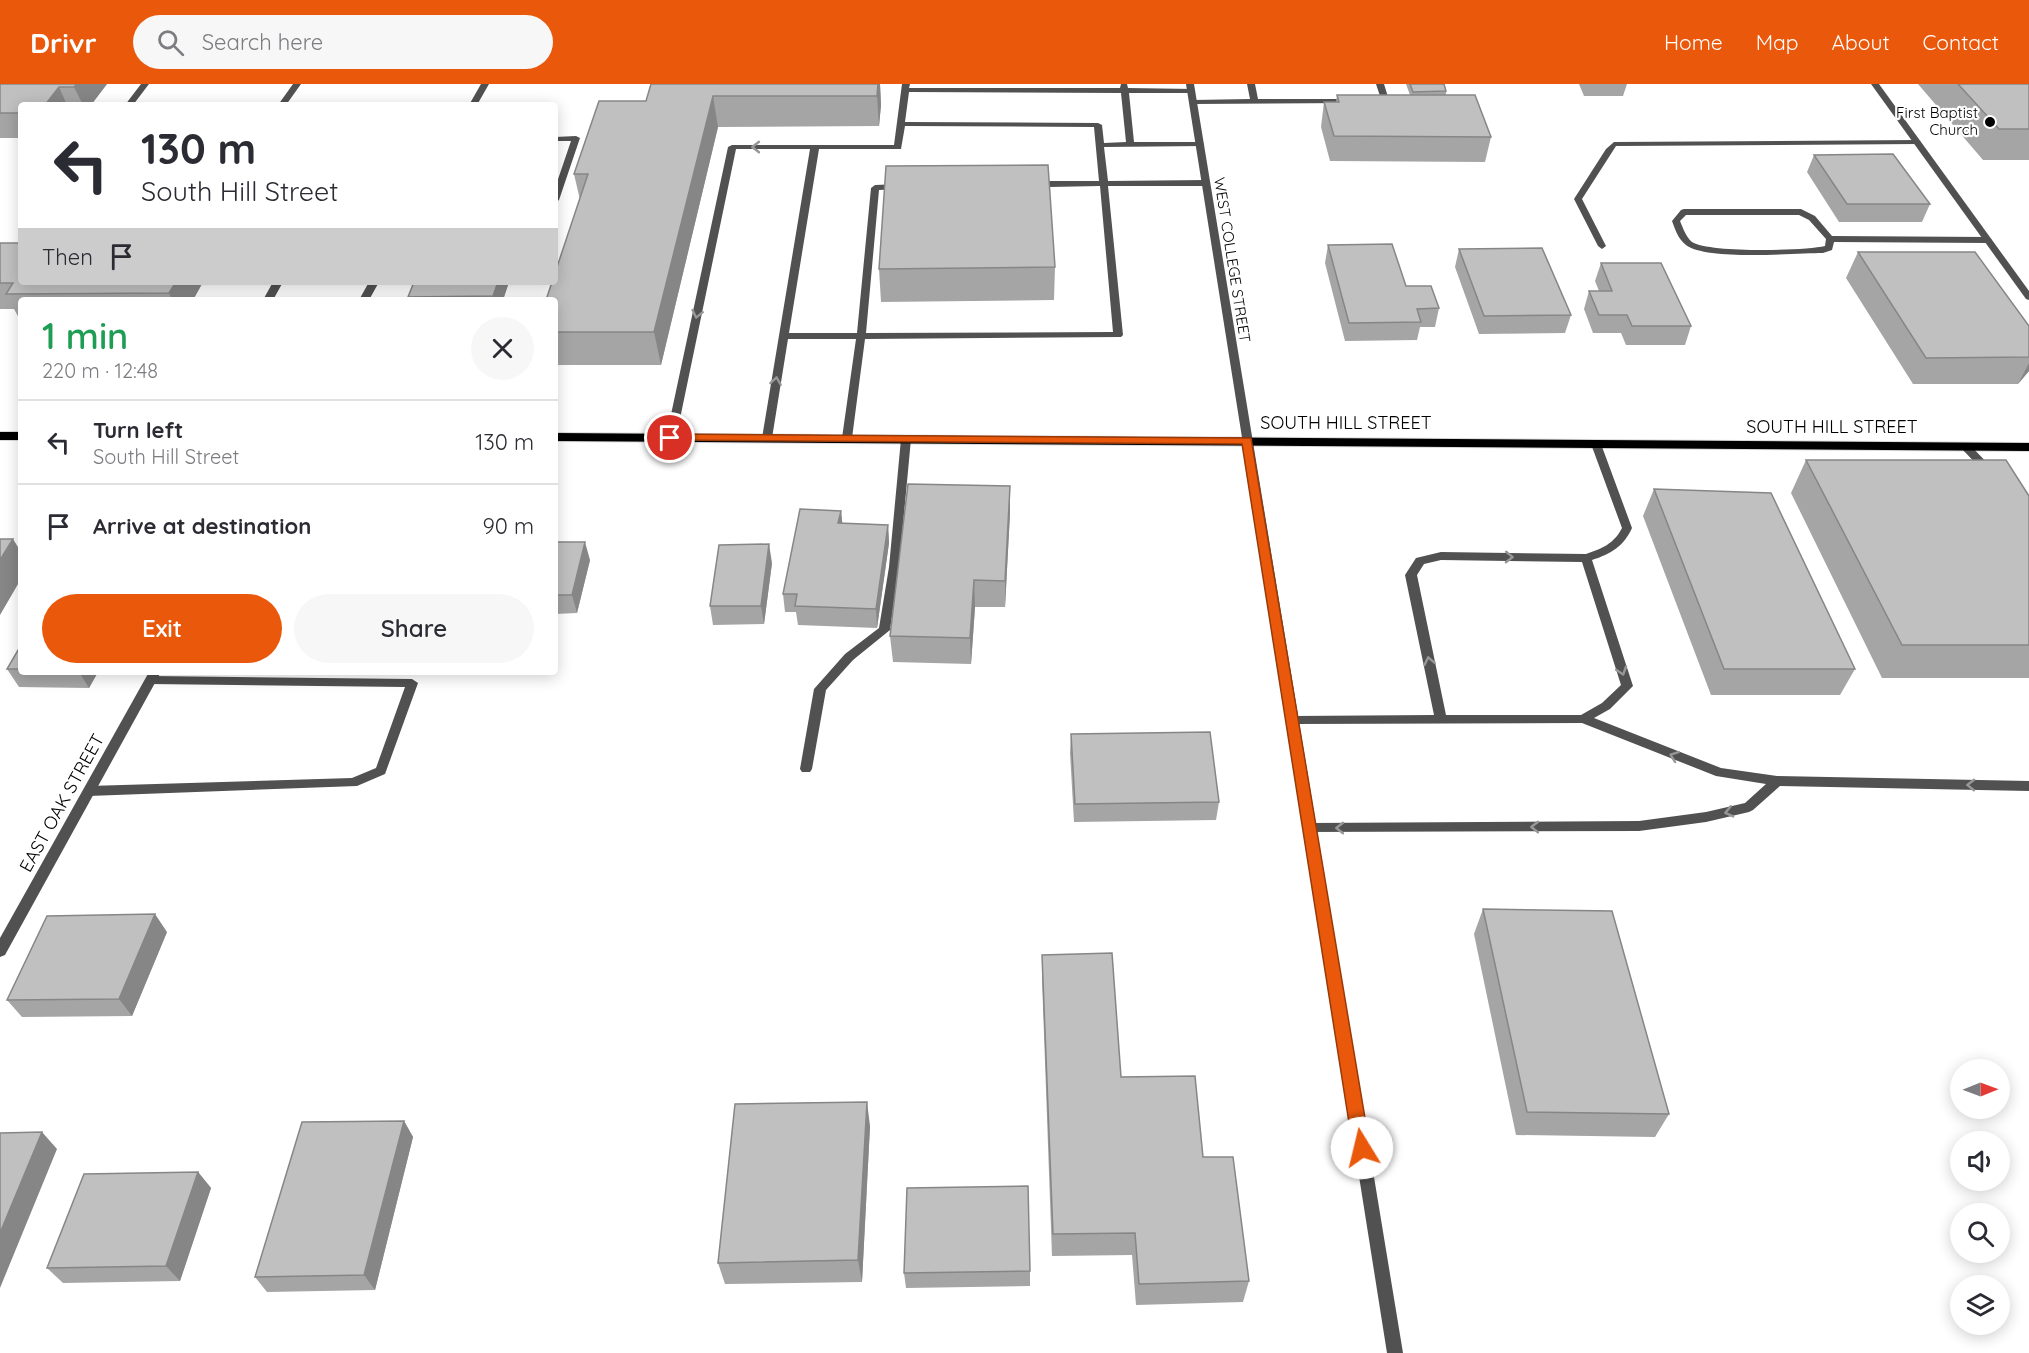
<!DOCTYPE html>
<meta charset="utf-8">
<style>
:root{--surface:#fff;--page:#f7f7f7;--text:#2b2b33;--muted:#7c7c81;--line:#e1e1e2;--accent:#ea580c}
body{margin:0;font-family:Quicksand,sans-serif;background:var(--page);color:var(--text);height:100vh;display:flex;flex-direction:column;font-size:22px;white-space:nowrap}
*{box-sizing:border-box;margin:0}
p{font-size:20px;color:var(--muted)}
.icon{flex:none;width:33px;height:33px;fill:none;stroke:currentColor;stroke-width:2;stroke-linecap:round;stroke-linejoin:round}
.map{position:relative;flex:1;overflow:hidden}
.drawer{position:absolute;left:18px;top:213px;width:540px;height:378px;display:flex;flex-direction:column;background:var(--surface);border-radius:6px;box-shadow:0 3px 15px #0003}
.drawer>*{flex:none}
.hud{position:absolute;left:18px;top:18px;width:540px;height:183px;border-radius:6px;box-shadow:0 3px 15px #0003;background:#fff;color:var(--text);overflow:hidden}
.needle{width:39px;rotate:89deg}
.controls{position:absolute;left:1950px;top:975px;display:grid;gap:12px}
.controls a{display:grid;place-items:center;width:60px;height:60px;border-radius:50%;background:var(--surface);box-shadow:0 3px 15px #0003;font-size:30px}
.pin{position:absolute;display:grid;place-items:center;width:51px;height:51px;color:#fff;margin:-26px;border:3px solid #fff;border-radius:50%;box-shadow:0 2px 6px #0007}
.me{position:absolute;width:66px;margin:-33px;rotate:351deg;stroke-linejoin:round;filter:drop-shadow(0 0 4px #0008)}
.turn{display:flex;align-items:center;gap:21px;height:126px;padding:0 24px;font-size:27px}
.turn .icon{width:78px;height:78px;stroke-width:2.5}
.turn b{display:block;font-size:42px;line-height:51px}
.then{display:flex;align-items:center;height:57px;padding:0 24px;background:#0003;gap:12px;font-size:22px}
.round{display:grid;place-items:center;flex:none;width:63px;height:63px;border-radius:32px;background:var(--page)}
.head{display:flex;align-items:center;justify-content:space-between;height:102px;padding:0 24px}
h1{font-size:36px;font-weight:600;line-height:45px;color:#1e9e55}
.primary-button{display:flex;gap:12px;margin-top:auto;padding:12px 24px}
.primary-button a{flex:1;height:69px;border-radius:36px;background:var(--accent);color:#fff;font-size:24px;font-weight:600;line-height:69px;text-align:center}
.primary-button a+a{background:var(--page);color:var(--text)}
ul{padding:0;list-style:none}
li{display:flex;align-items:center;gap:18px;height:84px;padding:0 24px;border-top:2px solid var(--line)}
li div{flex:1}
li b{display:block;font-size:22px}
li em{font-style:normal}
header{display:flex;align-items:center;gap:36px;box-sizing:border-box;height:84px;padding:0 30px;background:var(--accent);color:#fff}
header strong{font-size:28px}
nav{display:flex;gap:33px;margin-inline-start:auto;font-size:21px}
.search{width:420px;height:54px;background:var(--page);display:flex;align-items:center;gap:15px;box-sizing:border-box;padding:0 21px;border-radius:33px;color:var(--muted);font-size:22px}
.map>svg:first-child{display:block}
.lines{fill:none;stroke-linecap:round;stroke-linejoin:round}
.primary-casing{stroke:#dbdbdb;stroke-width:2}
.service{fill:#515151;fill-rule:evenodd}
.minor{fill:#515151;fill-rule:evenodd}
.tertiary{fill:#515151;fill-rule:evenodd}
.primary{fill:#000;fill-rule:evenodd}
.wall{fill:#a5a5a5}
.shaded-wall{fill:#868686}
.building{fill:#c0c0c0;stroke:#868686;stroke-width:1.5}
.oneway{stroke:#979797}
.route{fill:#ea580c;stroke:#983908;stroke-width:1.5}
.poi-dot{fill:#000;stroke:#fff;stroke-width:2}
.labels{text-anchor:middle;stroke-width:4.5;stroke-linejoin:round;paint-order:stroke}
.far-poi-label{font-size:15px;fill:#000;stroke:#fff;text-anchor:end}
.far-street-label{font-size:15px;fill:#000;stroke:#fff}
.street-label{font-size:18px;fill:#000;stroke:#fff}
</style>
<header>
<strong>Drivr</strong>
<div class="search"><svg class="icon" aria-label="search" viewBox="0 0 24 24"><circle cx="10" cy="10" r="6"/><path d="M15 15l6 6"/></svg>Search here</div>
<nav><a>Home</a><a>Map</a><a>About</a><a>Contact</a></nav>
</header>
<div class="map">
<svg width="2029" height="1269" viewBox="0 0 2029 1269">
<rect width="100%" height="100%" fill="#fff"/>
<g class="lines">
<!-- primary casing -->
<g class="primary-casing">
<path id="primary" d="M0,348H21V356H0Z
M555,349L2029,359V367L555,357Z"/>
</g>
<!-- service -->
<path class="service" d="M141,0H149L133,21H125Z
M293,0H301L286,21H278Z
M902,0H910L909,4H1120L1121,0H1127L1128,4L1194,5L1195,7L1191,9H1129L1134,58H1200L1204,60L1203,62L1104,63L1108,97L1206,96L1210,99L1206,102H1108L1123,251L1121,253L865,255L852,354L847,357L842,354L856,255H788L772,354L767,357L762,354L810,65H736L676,354L675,356H667L666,354L728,63L732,61H894ZM909,8L1121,9L1126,58L1104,59L1102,41L1098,39L905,38ZM905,42L1094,43L1099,97H1050L1034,91L1030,94L1049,103L1100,102L1113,248L866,249L879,106L903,105V101L900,100L875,101L871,104L857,249H789L819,65H901Z
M1247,0H1255L1258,15H1351L1355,17L1351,19L1193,20L1189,18L1193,16L1250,15Z
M1376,0H1384L1388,13L1377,19H1371V15L1380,12Z
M576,52L580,54L559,116L555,119V104L571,57H555V53Z
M1917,56L1921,58L1920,60L1616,62L1582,115L1606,162L1602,165L1598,162L1574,115L1606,65L1614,58Z
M1684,125H1801L1815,132L1832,152L1988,153L1992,156L1988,159L1834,158L1832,166L1823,169C1794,169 1707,177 1686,161C1678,155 1675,145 1672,137L1681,126ZM1686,131H1799L1809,136L1826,155L1825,162C1803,167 1709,169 1692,158C1686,153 1683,144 1680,137Z
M273,198H283L273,216H263Z
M906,352L911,355L899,483L890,546L853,576L826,606L812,685L810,688H802L800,685L814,605L845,570L879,544L889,483L901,355Z
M1596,357L1601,360L1632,444C1624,462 1611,470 1592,476L1633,602L1610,625L1594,634L1721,684L1777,692L2029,697V707L1780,702L1753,726L1749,728L1706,738L1639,747L1304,748L1303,744L1304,740L1309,739L1639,737L1706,728L1745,719L1766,700L1716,692L1582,639L1293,640L1287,636L1293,632L1434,631L1405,491L1416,474L1441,468L1586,470C1601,465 1614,460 1622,444L1591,360ZM1441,476L1582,478L1621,601L1602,619L1581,631H1446L1417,491L1424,480Z
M1965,359L1969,360L1993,385L1994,387L1993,389H1985L1961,364V360Z
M151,592L412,595L418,599L385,690L357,702L89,712L85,710L83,707L85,704L89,702L352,694L376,684L405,603L151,600L145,596Z"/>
<!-- minor -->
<path class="minor" d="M481,0H489L477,21H469Z
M1186,0H1194L1403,1269H1387Z
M369,198H379L369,216H359Z
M149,588H161L5,871L0,873V854Z"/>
<!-- tertiary -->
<path class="tertiary" d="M1871,0H1879L2029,207V216L2026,215Z"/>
<!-- primary -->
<use href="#primary" class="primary"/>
</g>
<!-- wall -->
<path class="wall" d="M0,0H107L91,21H21V54H0Z
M651,0H880L881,21L879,42L718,43L661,281H555V216L580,116L574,90L646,17Z
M1406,0H1444L1446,7V11L1491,53L1485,78L1330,77L1321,43L1324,18H1336L1337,11H1410Z
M1579,0H1627L1623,12H1584Z
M1918,0H2029V76H1983Z
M1814,71L1930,120L1922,138H1839L1807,88Z
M0,159L203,198L193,216H21V236H20L14,225H0Z
M1328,161L1406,202L1439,224L1435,243H1420L1417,256L1345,257L1325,179Z
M1459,165L1571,231L1565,249L1479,250L1455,183Z
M1858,168L2029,242V287L2018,300H1913L1846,194Z
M1601,179L1691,242L1685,261H1626L1621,249H1593L1584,225L1589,207H1599L1595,197Z
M1055,183L1054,216L881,218L879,185Z
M509,198L503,216H409L408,213Z
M1806,376L2029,412V594H1882L1791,409Z
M1654,405L1855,585L1840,611H1711L1643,432Z
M841,427L842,439L888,441L889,459L877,544L798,541L796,528H785L783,510Z
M1010,429L1005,523H975L971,580L893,578L890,552Z
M555,458L590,476L577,529L555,530Z
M772,479L764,540L713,541L710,522Z
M21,561V588H98L89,604L19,603L7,585Z
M1071,650L1219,718L1216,736L1074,738L1070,669Z
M1483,825L1669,1030L1655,1053L1516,1051L1474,850Z
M167,848L132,932L22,933L7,916Z
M1042,871L1121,993L1203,1073L1249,1197L1243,1218L1136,1221L1132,1171L1052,1172L1042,895Z
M404,1037L413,1053L375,1206L267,1208L255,1193Z
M870,1042L862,1198L725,1200L718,1179Z
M198,1088L211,1104L180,1197L63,1199L47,1184Z
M1030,1187V1202L906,1204L904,1189Z"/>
<!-- shaded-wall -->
<path class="shaded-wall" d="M77,0H107L91,21H83L74,3Z
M878,0H880L881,21L879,42L877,12Z
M59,3L67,21H45Z
M713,12L718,43L661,281L654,248Z
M176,198H203L193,216H172L169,209Z
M498,198H509L503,216H494L493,212Z
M2029,279V287L2018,300Z
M1010,402V429L1005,523V497Z
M841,427L843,445L838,439Z
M888,441L889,459L877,544L876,525Z
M13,455L21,468V495L0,531V476Z
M585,458L590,476L577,529L572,511Z
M769,460L772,479L764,540L761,522Z
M974,496L975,523L971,580L970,554Z
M79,588H98L89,604Z
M155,830L167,848L132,932L119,915Z
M867,1018L870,1042L862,1198L858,1176Z
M404,1037L413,1053L375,1206L364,1191Z
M42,1048L57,1065L0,1204V1149Z
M198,1088L211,1104L180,1197L166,1182Z"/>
<!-- building -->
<path class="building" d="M0,0H77L74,3H59L45,21H21V29H0Z
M651,0H878L877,12H713L654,248H555V216H546L552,198H555V189L588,90H574L599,17H646Z
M1410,0H1444L1446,7L1413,8Z
M1958,0H2029V45H1999Z
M1337,11H1475L1491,53L1334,52L1324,18H1339Z
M1893,70L1930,120H1847L1814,71Z
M1048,81L1055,183L879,185L886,82Z
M0,159H21V198H176L169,209L6,210L13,199H0Z
M1392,160L1406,202H1431L1439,224L1417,225L1421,238L1349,239L1328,161Z
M1542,164L1571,231L1484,232L1459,165Z
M1858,168H1975L2029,242V273L1926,274Z
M1601,179H1661L1691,242H1632L1627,231H1599L1589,207H1612Z
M414,198H498L493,212L408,213Z
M1806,376H2006L2029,412V561H1902Z
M908,400L1010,402L1005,497L974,496L970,554L890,552Z
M1654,405L1771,409L1855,585H1724Z
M800,425L841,427L838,439L888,441L876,525L795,522L797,510H783Z
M0,455H13L0,476Z
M555,458H585L572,511H555Z
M769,460L761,522H710L719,461Z
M21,561V585H7Z
M1210,648L1219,718L1075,720L1071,650Z
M1483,825L1612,827L1669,1030L1527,1028Z
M155,830L119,915L7,916L47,832Z
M1112,869L1121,993L1195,992L1203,1073H1233L1249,1197L1139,1200L1135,1149L1053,1150L1042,871Z
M867,1018L858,1176L718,1179L735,1020Z
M404,1037L364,1191L255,1193L302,1038Z
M42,1048L0,1149V1049Z
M198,1088L166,1182L47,1184L84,1090Z
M1028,1102L1030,1187L904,1189L907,1104Z"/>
<!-- one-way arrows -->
<defs><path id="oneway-chevron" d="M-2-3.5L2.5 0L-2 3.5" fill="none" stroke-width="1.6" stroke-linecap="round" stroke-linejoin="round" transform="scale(1.5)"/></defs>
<g class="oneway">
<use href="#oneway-chevron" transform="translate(756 63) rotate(180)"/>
<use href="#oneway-chevron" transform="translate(697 230) rotate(102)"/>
<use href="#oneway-chevron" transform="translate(776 297) rotate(-81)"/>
<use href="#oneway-chevron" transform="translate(1509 473) rotate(1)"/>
<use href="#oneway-chevron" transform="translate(1429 577) rotate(-102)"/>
<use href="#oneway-chevron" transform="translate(1622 587) rotate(72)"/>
<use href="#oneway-chevron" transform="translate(1674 672) rotate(-160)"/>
<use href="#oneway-chevron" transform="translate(1971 701) rotate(-179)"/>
<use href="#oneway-chevron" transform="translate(1729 728) rotate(167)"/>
<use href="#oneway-chevron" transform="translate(1535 743) rotate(180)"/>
<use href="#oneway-chevron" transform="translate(1340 744) rotate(180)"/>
</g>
<!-- route -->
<path class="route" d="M670,350L1251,354L1370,1064L1368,1069L1362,1071L1356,1069L1353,1064L1242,360L666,356L665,354Z"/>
<!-- markers -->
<circle class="poi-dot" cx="1990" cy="38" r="6"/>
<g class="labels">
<!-- far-poi labels -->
<g class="far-poi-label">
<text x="1978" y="34">First Baptist<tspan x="1978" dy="17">Church</tspan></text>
</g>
<!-- far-street labels -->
<g class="far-street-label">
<text transform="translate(1232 176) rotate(81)" y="5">WEST COLLEGE STREET</text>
</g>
<!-- street labels -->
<g class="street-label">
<text x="1346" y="345">SOUTH HILL STREET</text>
<text x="1832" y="349">SOUTH HILL STREET</text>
<text transform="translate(62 719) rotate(-61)" y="6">EAST OAK STREET</text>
</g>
</g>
</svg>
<div class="controls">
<a><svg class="needle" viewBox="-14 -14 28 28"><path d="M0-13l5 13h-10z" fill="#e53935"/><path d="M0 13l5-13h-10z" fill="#7c7c81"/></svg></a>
<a><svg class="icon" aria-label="sound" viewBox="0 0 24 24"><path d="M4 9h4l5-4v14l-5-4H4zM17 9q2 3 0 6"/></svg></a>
<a><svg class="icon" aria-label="search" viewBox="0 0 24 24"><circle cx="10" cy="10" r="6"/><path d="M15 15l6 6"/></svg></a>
<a><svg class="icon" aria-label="layers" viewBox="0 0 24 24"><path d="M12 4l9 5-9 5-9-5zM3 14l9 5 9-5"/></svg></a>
</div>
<div class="pin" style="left:670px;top:354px;background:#d93025"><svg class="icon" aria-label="arrive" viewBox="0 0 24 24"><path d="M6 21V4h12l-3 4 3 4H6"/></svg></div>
<svg class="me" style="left:1362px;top:1064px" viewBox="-20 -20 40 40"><circle r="19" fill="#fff"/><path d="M0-13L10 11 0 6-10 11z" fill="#ea580c"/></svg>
<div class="hud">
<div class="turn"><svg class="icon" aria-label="left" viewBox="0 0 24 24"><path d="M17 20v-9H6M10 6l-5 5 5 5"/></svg><div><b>130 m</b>South Hill Street</div></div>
<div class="then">Then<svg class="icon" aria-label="arrive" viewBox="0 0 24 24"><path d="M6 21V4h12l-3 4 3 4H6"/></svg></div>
</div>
<section class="drawer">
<div class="head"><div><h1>1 min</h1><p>220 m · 12:48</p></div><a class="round"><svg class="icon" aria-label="close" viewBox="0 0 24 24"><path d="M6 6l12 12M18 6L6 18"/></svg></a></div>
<ul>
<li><svg class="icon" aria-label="left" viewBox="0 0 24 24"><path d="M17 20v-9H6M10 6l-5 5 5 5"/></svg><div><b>Turn left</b><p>South Hill Street</p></div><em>130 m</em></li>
<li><svg class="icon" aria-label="arrive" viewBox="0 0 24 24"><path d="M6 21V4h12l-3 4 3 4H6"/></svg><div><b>Arrive at destination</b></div><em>90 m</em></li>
</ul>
<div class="primary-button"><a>Exit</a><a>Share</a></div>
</section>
</div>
